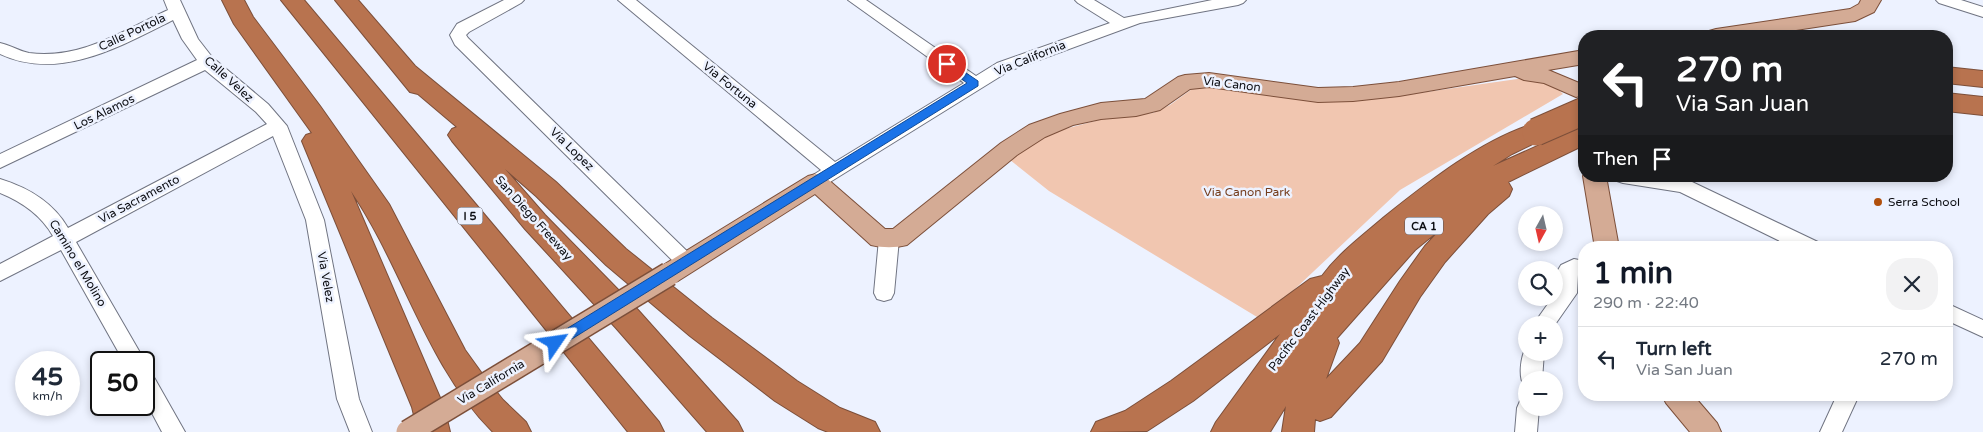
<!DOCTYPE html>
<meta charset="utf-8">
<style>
:root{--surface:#fff;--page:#f2f2f3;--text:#1f2937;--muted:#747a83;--line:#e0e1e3;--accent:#111827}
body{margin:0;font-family:"Varela Round",sans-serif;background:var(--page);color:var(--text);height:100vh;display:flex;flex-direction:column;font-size:19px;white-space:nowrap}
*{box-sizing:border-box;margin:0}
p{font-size:16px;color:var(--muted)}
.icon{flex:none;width:28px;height:28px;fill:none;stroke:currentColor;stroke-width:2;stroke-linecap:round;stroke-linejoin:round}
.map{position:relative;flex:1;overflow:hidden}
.panel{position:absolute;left:1578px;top:241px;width:375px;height:160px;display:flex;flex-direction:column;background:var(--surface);border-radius:20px;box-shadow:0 2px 8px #0003}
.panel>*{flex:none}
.top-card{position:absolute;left:1578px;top:30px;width:375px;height:152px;border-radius:20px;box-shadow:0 2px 8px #0003;background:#202124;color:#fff;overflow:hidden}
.needle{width:32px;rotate:188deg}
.controls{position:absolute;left:1518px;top:206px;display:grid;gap:10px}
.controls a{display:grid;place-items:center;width:45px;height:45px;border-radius:50%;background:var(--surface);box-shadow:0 2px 8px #0003;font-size:25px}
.speed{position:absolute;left:15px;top:351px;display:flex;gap:10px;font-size:25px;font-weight:700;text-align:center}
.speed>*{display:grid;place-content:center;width:65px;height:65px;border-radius:50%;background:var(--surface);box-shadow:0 2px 8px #0003;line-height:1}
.speed small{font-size:12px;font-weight:400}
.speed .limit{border:2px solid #111;border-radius:8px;background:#fff;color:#111}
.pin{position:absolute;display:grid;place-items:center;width:42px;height:42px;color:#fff;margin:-21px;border:2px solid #fff;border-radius:50%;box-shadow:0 1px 5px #0007}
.me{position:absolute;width:55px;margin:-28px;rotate:58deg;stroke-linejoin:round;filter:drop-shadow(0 0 4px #0008)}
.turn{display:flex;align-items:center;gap:18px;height:105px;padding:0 15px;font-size:22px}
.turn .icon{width:65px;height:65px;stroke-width:2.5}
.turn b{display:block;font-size:35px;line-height:42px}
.then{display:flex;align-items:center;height:48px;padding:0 15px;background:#0003;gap:10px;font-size:19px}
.round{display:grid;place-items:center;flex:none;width:52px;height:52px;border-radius:20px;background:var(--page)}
.headline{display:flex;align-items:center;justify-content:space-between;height:85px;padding:0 15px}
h1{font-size:30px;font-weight:800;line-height:38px;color:var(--accent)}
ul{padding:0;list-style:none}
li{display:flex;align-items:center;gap:15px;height:65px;padding:0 15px;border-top:1px solid var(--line)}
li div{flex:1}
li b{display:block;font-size:19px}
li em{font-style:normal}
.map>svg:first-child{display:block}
.green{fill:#f1c6b0}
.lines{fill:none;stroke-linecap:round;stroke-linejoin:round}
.minor-casing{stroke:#707482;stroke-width:2}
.major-casing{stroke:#7c4f3a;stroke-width:2}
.highway-casing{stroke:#7c4f3a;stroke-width:2}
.minor{fill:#fff;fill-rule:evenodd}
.major{fill:#d4ab95;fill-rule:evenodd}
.highway{fill:#b8734f;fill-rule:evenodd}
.major-bridge-casing{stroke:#7c4f3a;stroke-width:26;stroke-linecap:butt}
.highway-bridge-casing{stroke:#7c4f3a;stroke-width:29;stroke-linecap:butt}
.major-bridge{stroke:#d4ab95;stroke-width:23}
.highway-bridge{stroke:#b8734f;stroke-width:27}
.route{fill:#1a73e8;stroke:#114b97}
.poi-dot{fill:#b1500d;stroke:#edf2ff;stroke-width:2}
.labels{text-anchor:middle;stroke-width:5;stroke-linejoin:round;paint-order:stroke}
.shield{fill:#edf2ff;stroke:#505259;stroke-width:1}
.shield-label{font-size:11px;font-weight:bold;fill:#0c0d12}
.street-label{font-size:12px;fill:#0c0d12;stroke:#edf2ff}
.park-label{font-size:12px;fill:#753d1d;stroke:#edf2ff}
.poi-label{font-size:12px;fill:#0c0d12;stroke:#edf2ff;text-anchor:start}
</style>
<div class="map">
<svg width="1983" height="432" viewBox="0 0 1983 432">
<rect width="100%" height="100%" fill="#edf2ff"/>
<!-- green -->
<path class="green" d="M1531,77L1559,90L1563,94L1400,190L1262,320L1049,191L1005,156L1040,132L1065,129L1110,117L1153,113L1170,105L1192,89L1205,85L1340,99L1384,98Z"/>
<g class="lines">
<!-- minor casing -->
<g class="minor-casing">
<path id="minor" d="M164,0H180L198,39L212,57L268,104L287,126L324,220L359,399L372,432H350L337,399L306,220L273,136L76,242L142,356L145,362L144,365V362H124L61,250L0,281V264L53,236C41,215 22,202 0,193V179C29,188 53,202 68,228L267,124L256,112L205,70L0,168V154L197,60L182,39L173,20C121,46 59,82 0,54V43C10,45 19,51 29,53C81,60 124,30 168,10Z
M504,0H524L521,3L469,32L466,35L468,38L694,258L697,263L694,268L687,271L680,268L455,45L450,35L457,24Z
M618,0H636L835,162L964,83L848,0H866L976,76L997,63L1110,23L1078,3L1075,0H1094L1124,18L1212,0H1246L1243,3L1238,5L1140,23L1009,71L822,187L816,189L810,187L807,182L810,177L821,170Z
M1936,0H1961L1983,7V17L1939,3Z
M1614,176H1665L1690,181L1820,243L1822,248H1794L1680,192L1623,183L1617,181Z
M889,232L896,234L899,239L894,293L891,299L884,301L877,299L874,293L879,239L882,234Z
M1574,259L1584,261V277L1578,275L1577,293L1554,326L1533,325L1557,291L1558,270L1561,265Z
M1946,303L1983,320V337L1946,320Z
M1526,347V352H1544L1542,380H1526V387L1524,386C1518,376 1521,357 1526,347Z
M144,369L151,372L185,432H162L144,398Z
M1837,395H1859L1842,432H1820Z
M1526,399V408H1539L1537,432H1515L1517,408L1520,401Z"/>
</g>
<!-- major casing -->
<g class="major-casing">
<path id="major" d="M1861,0H1881L1874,12L1855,21L1757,36H1706L1709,31L1716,29L1850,9L1859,4Z
M1584,50V64L1548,70L1584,85V95L1576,97L1544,83L1524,80L1515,76L1399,96L1353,101L1318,102L1209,87L1190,89L1160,110L1136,116L1101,119L1073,125L1045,137L1017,155L907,245C895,248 883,248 871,245L815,194L678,281L669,284L660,281L657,274L660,267L808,176L816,174L824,176L885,229H893L1001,143L1029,125L1060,114L1101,103L1145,99L1178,77L1185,75L1209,73L1318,88L1353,87L1399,82Z
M1584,174V176H1606L1619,248H1595L1583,176Z
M1662,395H1693L1717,423L1721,432H1690L1666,403Z"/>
</g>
<!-- highway casing -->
<g class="highway-casing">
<path id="highway" d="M222,0H244L253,17L320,106L389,204L465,350L483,375L503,400L526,422L531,432H493C426,365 404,269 351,191L444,407L450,432H418L412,407L302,141L306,135L312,133L234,24Z
M281,0H304L659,422L664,432H628Z
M335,0H358L415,66L556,182L626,249L712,318L797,381L840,408L875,422L880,432H828L818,428L775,401L690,336L606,265L536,196L505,169L545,215L638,310L738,422L743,432H707L616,328L525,229L452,141L448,135L452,129L457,127L418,94L410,92Z
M1946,67L1983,71V87L1946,83Z
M1946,93L1983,97V115L1946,111Z
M1536,123L1545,126L1549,132L1545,138L1512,154L1493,166L1584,125V145L1508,182L1512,189L1509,196L1488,214L1445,262L1420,297L1382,361L1331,417L1320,421L1315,419L1314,432H1282L1286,406L1270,432H1211L1216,422L1280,334L1193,401L1147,431L1091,432L1096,422L1125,411L1171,381L1310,279L1322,276C1339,253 1362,236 1383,218C1427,183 1482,139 1536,123ZM1443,227L1425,246L1400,281L1360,343L1326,379L1339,343L1337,338L1415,250Z"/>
</g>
<!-- minor -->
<use href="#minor" class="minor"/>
<!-- major -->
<use href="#major" class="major"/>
<!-- highway -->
<use href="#highway" class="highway"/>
<!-- major-bridge casing -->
<g class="major-bridge-casing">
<path id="major-bridge" d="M408,432L669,274"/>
</g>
<!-- highway-bridge casing -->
<g class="highway-bridge-casing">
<path id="highway-bridge" d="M1536,132L1584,111"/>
</g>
<!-- major-bridge -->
<use href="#major-bridge" class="major-bridge"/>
<!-- highway-bridge -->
<use href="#highway-bridge" class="highway-bridge"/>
</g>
<!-- route -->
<path class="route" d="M947,60L978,81V86L559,347L555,348L550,347L549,343L550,339L967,83L944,66V61Z"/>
<!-- markers -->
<circle class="poi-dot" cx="1878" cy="202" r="5"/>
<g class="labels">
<!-- shield labels -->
<g class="shield">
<rect x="457.5" y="207.5" width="25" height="17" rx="4"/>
<rect x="1405" y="217.5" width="38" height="17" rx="4"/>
</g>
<g class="shield-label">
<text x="470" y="220">I 5</text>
<text x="1424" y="230">CA 1</text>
</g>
<!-- street labels -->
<g class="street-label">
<text transform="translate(132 32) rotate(-25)" y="4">Calle Portola</text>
<text transform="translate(1030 58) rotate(-22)" y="4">Via California</text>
<text transform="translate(229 79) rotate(42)" y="4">Calle Velez</text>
<text transform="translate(1232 84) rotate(7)" y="4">Via Canon</text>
<text transform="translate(730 85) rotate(39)" y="4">Via Fortuna</text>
<text transform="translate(104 112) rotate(-26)" y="4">Los Alamos</text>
<text transform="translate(572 149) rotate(44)" y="4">Via Lopez</text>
<text transform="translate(139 199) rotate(-28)" y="4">Via Sacramento</text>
<text transform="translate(534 218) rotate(48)" y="4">San Diego Freeway</text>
<text transform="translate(78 263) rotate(59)" y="4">Camino el Molino</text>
<text transform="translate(326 277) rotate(80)" y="4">Via Velez</text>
<text transform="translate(1309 319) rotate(-53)" y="4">Pacific Coast Highway</text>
<text transform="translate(491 382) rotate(-31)" y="4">Via California</text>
</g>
<!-- park labels -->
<g class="park-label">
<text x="1247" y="196">Via Canon Park</text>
</g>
<!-- poi labels -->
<g class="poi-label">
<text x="1888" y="206">Serra School</text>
</g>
</g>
</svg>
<div class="controls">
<a><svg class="needle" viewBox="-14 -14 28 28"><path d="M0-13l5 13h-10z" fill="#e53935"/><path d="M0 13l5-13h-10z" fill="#747a83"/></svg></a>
<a><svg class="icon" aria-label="search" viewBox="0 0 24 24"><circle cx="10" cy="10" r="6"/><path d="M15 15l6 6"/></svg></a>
<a>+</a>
<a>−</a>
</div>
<div class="speed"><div>45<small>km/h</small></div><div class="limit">50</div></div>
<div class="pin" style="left:947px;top:64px;background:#d93025"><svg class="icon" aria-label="arrive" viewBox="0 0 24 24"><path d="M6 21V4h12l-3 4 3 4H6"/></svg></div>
<svg class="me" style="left:555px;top:343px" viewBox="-20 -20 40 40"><path d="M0-17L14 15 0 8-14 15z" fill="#1a73e8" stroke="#fff" stroke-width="4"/></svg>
<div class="top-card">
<div class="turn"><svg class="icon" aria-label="left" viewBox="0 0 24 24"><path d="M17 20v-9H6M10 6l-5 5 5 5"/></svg><div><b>270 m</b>Via San Juan</div></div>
<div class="then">Then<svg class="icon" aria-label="arrive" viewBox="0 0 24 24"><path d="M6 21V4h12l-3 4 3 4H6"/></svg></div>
</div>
<section class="panel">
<div class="headline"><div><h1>1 min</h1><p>290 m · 22:40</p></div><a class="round"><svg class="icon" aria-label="close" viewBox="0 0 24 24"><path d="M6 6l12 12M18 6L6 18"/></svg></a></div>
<ul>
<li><svg class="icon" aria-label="left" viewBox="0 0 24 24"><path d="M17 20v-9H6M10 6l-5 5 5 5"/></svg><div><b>Turn left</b><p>Via San Juan</p></div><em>270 m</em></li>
</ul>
</section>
</div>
